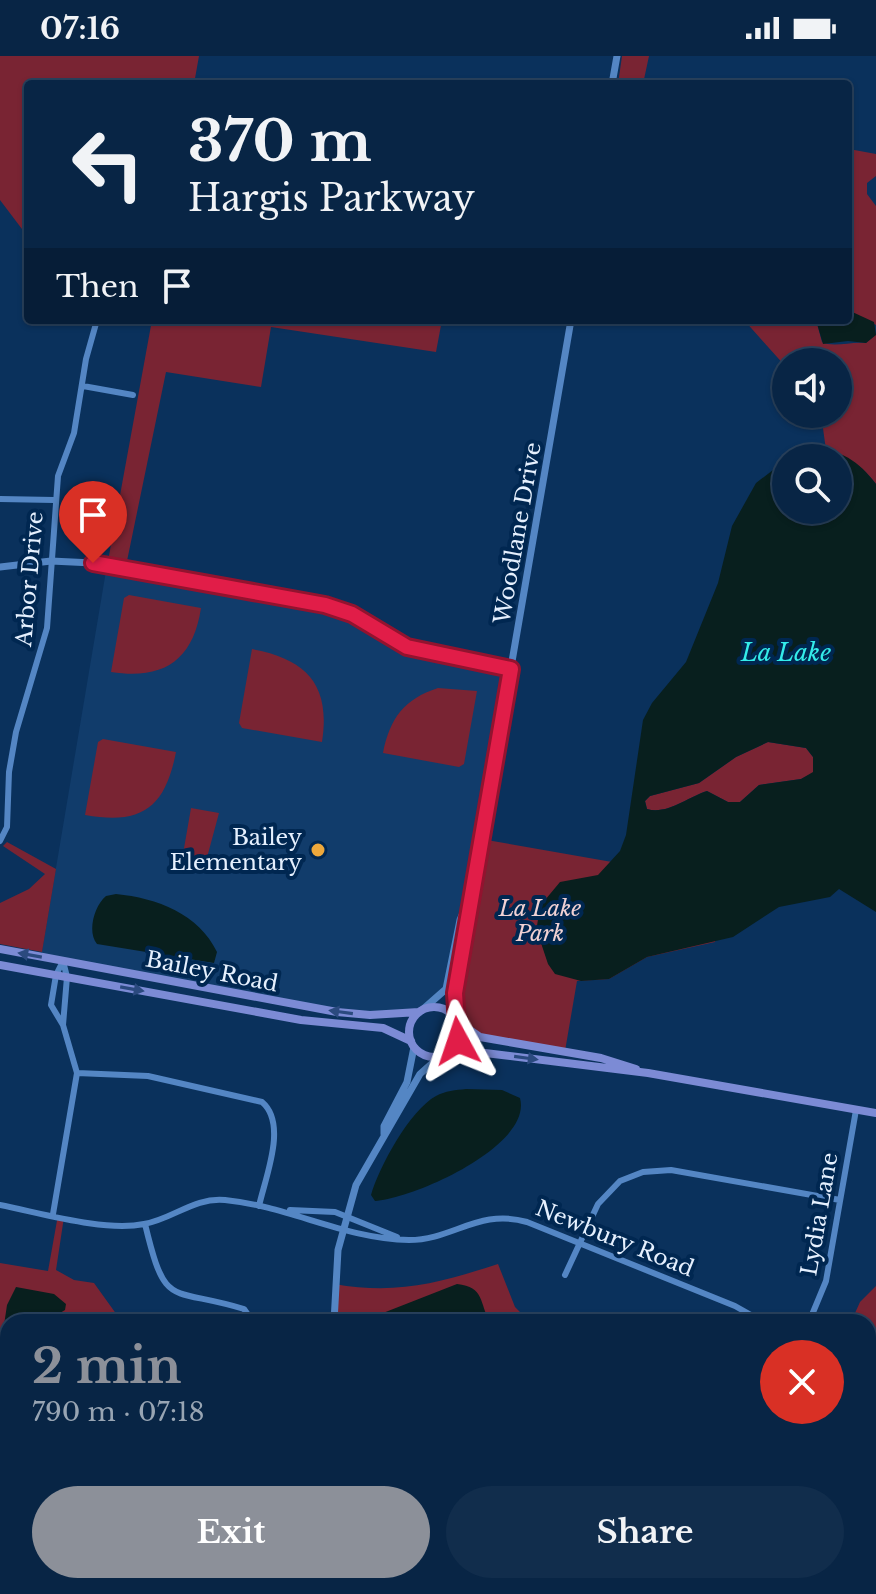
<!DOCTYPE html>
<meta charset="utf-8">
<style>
:root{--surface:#082545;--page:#112d4c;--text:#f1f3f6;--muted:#98a5b3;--line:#29425e;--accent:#8c9099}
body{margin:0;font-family:"Libre Baskerville",serif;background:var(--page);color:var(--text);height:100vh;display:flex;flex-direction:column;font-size:30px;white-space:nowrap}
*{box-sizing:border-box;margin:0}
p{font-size:26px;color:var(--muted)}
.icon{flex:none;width:44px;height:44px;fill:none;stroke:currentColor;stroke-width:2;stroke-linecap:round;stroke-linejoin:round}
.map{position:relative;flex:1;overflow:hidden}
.side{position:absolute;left:0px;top:1258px;width:876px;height:280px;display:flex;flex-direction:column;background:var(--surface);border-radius:24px 24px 0 0;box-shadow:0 2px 6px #0004,0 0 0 2px var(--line)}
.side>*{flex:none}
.banner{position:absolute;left:24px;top:24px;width:828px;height:244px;border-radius:8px;box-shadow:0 2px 6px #0004,0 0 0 2px var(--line);background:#082545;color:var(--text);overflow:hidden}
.buttons{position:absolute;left:772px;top:292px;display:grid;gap:16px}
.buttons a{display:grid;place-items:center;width:80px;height:80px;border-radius:50%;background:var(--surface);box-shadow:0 2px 6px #0004,0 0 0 2px var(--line);font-size:40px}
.pin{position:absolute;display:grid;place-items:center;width:68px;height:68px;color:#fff;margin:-82px -34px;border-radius:50% 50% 50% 0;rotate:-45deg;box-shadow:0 0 8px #0007}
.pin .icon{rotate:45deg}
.me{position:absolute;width:88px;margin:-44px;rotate:355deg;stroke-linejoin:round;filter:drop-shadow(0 0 6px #0008)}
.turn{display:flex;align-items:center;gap:28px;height:168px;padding:0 32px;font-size:36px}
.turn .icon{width:104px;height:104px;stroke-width:2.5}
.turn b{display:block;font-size:56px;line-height:68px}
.then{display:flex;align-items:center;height:76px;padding:0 32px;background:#0003;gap:16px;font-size:30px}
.round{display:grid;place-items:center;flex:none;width:84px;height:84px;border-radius:42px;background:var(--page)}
.headline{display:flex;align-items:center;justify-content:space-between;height:136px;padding:0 32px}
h1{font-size:48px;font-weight:800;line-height:60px;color:var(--accent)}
.button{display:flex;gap:16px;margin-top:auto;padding:16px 32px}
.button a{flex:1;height:92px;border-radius:48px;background:var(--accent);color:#fff;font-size:32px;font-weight:800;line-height:92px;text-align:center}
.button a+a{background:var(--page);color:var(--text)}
.status{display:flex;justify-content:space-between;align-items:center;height:56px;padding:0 40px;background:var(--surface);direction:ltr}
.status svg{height:22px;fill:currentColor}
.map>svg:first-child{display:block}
.built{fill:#113c6b}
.green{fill:#792433}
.water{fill:#081f1e;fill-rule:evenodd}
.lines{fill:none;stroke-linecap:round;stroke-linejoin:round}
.minor{stroke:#5486c4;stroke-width:6}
.tertiary{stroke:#5486c4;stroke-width:7}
.secondary{stroke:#7c8bd5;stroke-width:8}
.oneway{fill:#2b4a7f}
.route-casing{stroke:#92132f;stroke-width:20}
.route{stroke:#e11d48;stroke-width:14}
.poi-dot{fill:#eda83c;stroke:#002751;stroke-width:3}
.labels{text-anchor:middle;stroke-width:8;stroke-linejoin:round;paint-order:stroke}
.street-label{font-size:22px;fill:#e5f0fe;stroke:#002751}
.poi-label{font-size:22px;fill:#e5f0fe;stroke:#002751;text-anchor:end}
.park-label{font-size:22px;font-style:italic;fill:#f1d2d4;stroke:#002751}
.water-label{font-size:24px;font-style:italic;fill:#34ecea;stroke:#002751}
</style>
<div class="status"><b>07:16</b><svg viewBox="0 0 49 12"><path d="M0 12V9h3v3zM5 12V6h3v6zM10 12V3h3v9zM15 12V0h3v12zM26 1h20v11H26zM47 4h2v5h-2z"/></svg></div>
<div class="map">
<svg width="876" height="1538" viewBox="0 0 876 1538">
<rect width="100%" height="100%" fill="#0a315c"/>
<!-- built -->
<path class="built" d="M107,509L339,553L397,587L511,613L472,837L460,864L446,933L419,956L370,959L41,901Z"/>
<!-- green -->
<path class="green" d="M0,0H199L194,28H28V181L0,144Z
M622,0H649L643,28H618Z
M849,93L876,98V120L867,127V138L876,150V269L848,254Z
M152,264H442L436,296L271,271L261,331L166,316L127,505H108Z
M744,264H816L822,286C834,292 851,285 866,287L876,278V428C862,410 848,399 826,394L821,358H838V306H786V311Z
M129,539L201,552C193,605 163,624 111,616L124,542Z
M252,593C306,603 331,628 322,686L242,672L239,667Z
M438,632L477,635L464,708L459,711L383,697C390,662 404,643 438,632Z
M103,683L176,696C165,752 142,769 85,759L98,686Z
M768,686L806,692L813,701V717L801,723L759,729L740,746H728L707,735C688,741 667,759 647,753L645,745L650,740L699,727L736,701Z
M191,752L219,757L205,809L187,806L183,798Z
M481,783L726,826L715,886L647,901L609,923L577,925L565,995L485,983L463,971L455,950Z
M7,786L56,813L42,896L0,888V847L29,833L45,818L3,790Z
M58,1159L64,1161L56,1214L74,1224L94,1227L122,1266H8V1352L0,1355V1207L48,1215Z
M498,1208L515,1251L530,1266H334V1228C398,1239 438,1227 498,1208Z
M876,1230V1341L868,1336V1266H851L860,1246Z
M203,1530H292L320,1538H196Z"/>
<!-- water -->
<path class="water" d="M848,254L874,266L876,279L866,287L848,285L823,288L816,264H848Z
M808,393C839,392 858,404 876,428V856L839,833L830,841L779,851L733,881L647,901L609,923L581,925L555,918L548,908L540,884L537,870L540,850L560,826L598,819L620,795L626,779L643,664L652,647L686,606L718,527L732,470L756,427L786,404V454H838V402H789ZM768,686L806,692L813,701V716L801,723L759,729L740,746H728L707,735C688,741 667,759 647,753L645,745L650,740L699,727L736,701Z
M116,838C157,842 199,858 217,896L214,907L97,888C87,876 94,850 106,840Z
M466,1033L502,1034L520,1042C533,1090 413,1143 375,1145L371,1139C379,1111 410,1054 436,1040C445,1035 456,1034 466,1033Z
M457,1228C485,1231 479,1247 490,1266H360Z
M16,1231L54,1238L66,1248L65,1254L45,1266H8V1282L3,1276L7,1249Z"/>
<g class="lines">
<!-- minor -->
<path class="minor" d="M83,330L133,339
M0,443L54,444
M0,785L7,771L9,716L16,676L47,572L58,420L74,377L86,303L97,264
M63,969L51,949L56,919L63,905
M77,1017L148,1020L262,1046C288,1068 265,1122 259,1150
M0,1149C41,1157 104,1176 144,1168C173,1163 194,1141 225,1144C288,1150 345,1183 409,1184C453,1184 479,1152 527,1166L735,1250L763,1266
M290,1154L335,1156L397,1181
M53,1158L77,1017L63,969L67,921L63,905
M145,1168C166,1255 169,1230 244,1253L253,1266
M565,1219L598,1148L620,1125L643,1116L671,1114L840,1144
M809,1266L826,1225L856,1054
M0,1482L8,1435
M0,1514L8,1525
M14,1530L44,1538
M577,1530L584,1538
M725,1530L726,1538
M116,1538L128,1530
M439,1538L445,1530"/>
<!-- tertiary -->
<path class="tertiary" d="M612,28L617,0
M0,511L51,505L93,507L306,545L352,558L407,591L511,613
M421,955L446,933L460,864L469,843
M456,962L455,937L472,837L571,264
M384,1078V1070L407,1026L414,991
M334,1266L338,1194L356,1129L420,1018L439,1001
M343,1530L344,1538"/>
<!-- secondary -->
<path class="secondary" d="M0,893L337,956L370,959L419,956
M0,909L301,964L383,972L411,985
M409 976a25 25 0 1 1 50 0a25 25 0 1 1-50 0Z
M457,965L480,981L601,1002L636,1013
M449,997H485L648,1017L876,1057"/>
</g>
<!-- one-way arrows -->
<defs><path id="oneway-solid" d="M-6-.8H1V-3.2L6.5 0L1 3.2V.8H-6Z" transform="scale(2)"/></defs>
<g class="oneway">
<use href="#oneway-solid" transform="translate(30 899) rotate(-170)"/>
<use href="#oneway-solid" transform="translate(132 933) rotate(10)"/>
<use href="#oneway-solid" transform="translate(341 956) rotate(-172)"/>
<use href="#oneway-solid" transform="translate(526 1002) rotate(8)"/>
</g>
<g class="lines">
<!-- route casing -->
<g class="route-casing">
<path id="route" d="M93,507L325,549L352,558L407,591L511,613L455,937L458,985"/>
</g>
<!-- route -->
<use href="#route" class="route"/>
</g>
<!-- markers -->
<circle class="poi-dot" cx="318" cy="794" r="8"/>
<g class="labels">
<!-- street labels -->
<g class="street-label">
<text transform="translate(517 477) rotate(-80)" y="8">Woodlane Drive</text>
<text transform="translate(29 523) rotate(-85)" y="8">Arbor Drive</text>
<text transform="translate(212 915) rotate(11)" y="8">Bailey Road</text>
<text transform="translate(819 1158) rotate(-80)" y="8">Lydia Lane</text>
<text transform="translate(615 1182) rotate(22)" y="8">Newbury Road</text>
</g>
<!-- poi labels -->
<g class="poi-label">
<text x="302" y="789">Bailey<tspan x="302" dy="25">Elementary</tspan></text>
</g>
<!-- park labels -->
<g class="park-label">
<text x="540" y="860">La Lake<tspan x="540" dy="25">Park</tspan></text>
</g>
<!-- water labels -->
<g class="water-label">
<text x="786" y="605">La Lake</text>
</g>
</g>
</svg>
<div class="buttons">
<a><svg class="icon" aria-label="sound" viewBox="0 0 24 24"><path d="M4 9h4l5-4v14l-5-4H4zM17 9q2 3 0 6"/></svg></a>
<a><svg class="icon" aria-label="search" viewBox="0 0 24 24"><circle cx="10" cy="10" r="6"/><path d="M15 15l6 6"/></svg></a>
</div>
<div class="pin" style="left:93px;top:507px;background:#d93025"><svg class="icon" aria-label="arrive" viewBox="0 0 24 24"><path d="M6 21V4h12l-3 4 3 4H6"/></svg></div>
<svg class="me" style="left:458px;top:985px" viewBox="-20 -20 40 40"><path d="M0-17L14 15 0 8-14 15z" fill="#e11d48" stroke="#fff" stroke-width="4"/></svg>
<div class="banner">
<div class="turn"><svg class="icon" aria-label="left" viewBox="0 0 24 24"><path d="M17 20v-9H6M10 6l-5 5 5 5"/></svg><div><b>370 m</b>Hargis Parkway</div></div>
<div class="then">Then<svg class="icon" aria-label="arrive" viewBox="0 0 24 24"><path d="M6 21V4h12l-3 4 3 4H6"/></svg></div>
</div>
<section class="side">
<div class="headline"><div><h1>2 min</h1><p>790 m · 07:18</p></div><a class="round" style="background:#d93025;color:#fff"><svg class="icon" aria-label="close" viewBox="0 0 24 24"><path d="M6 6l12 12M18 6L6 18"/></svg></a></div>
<div class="button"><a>Exit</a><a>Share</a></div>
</section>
</div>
